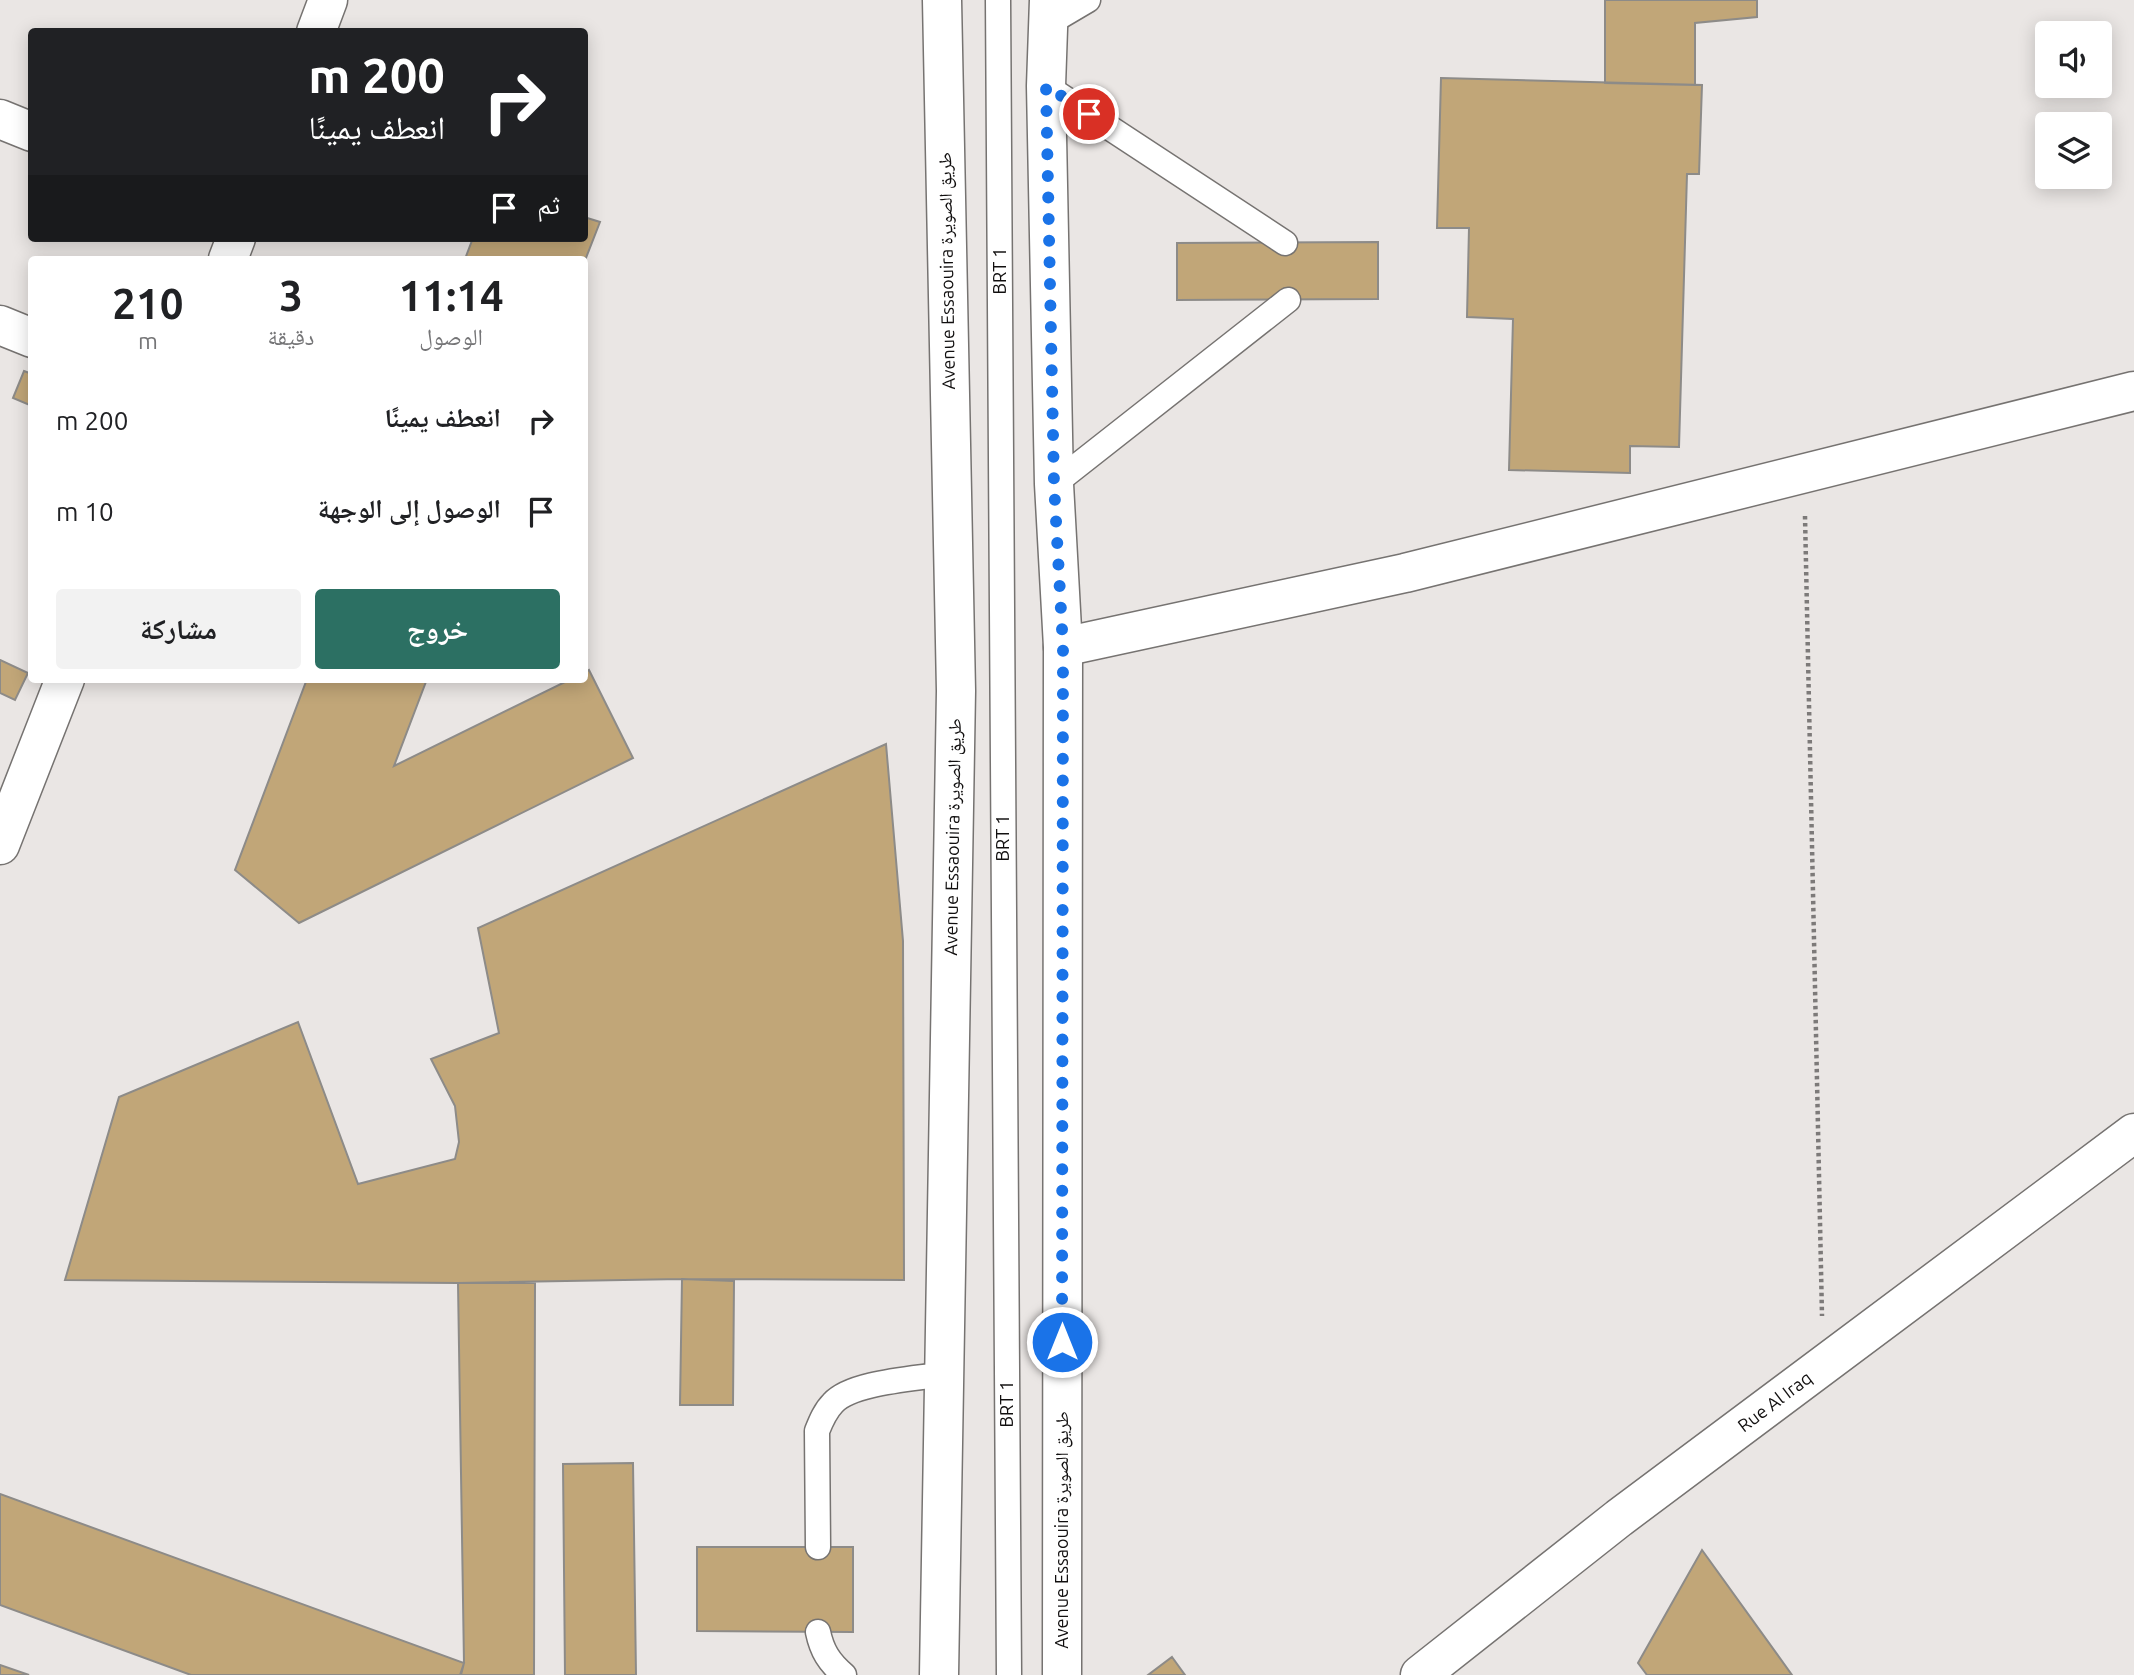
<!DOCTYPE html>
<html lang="ar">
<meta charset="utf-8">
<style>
:root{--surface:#fff;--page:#f2f2f2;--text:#202124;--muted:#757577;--accent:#2c7063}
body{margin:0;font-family:Ubuntu,"Noto Naskh Arabic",sans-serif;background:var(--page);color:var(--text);direction:rtl;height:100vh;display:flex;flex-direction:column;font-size:26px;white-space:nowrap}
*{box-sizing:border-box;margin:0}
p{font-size:23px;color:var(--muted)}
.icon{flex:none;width:38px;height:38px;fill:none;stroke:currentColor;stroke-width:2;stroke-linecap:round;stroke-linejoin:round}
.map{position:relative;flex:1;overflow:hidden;direction:ltr}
.drawer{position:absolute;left:28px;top:256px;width:560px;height:427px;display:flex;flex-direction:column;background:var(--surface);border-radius:7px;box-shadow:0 4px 18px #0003;direction:rtl}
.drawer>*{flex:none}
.top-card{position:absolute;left:28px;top:28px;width:560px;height:214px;border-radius:7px;box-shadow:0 4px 18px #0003;direction:rtl;background:#202124;color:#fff;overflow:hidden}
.buttons{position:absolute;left:2035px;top:21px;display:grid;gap:14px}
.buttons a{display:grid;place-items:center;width:77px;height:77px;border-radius:7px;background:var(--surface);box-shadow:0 4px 18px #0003;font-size:35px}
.pin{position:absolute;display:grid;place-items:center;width:60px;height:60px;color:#fff;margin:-30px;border:4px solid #fff;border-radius:50%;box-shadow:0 2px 7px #0007}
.me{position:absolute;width:77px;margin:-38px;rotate:0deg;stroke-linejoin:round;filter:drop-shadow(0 0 5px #0008)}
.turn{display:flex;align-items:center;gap:24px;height:147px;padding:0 28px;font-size:32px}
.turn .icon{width:91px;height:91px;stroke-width:2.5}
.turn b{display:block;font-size:49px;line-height:60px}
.then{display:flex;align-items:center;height:66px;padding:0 28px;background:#0003;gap:14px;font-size:26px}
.eta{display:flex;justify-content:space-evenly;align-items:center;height:119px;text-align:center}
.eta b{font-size:42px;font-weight:700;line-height:49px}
.primary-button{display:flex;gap:14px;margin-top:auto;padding:14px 28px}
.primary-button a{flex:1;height:80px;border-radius:7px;background:var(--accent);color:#fff;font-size:28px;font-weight:700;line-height:80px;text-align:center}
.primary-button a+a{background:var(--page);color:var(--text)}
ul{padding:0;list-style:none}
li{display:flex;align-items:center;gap:21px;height:91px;padding:0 28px}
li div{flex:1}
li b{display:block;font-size:26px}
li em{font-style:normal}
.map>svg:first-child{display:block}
.building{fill:#c1a678;stroke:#8d8b88;stroke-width:2}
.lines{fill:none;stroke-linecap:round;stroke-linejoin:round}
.service-casing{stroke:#767371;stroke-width:27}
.minor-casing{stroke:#767371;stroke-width:41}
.tertiary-casing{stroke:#767371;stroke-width:41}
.primary-casing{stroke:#767371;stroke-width:41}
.path{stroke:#7d7a79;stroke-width:4.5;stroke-dasharray:3.5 3.5;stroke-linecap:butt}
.service{stroke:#fff;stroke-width:24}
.minor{stroke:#fff;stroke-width:38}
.tertiary{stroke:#fff;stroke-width:38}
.primary{stroke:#fff;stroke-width:38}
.route{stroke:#1a73e8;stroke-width:12;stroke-dasharray:0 21.6}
.labels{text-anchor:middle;stroke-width:5;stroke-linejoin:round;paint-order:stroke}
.street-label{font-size:18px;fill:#110f0f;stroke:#fff}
</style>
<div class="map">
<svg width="2134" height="1675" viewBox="0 0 2134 1675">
<rect width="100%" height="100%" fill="#eae6e4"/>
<!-- building -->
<path class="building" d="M1605,0H1757V17L1695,23V85L1605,83Z
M1441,78L1702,85L1699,174H1687L1679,447L1630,446V473L1509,470L1513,319L1467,317L1469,228H1437Z
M584,217L600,222L584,263V259H465L473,238H584Z
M1378,242V299L1177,300V243Z
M24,371L32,374V406L13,398Z
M0,660L28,673L15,700L0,693Z
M589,670L633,758L299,923L235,870L307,679H427L394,766L571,679H584V673Z
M886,744L903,941L904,1280L682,1279L458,1283L65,1280L119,1097L298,1022L358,1184L455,1159L459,1142L455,1106L431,1059L499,1033L478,928Z
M682,1279L734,1281L733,1405H680Z
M458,1283H535L534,1675H461L464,1663Z
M633,1463L636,1675H565L563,1464Z
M0,1494L464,1663L460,1675H191L0,1605Z
M697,1547H853V1632L697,1631Z
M1702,1550L1792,1675H1647L1638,1663Z
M1172,1657L1185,1675H1148Z
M0,1665L29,1675H0Z"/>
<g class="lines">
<!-- service casing -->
<g class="service-casing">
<path id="service" d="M998,0L1009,1675
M1049,23L1088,0
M1046,86L1285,243
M1054,484L1288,300
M818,1547L817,1431C821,1421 825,1411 833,1403C852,1382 916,1379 944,1374
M818,1632C822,1651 829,1662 844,1675"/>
</g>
<!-- minor casing -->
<g class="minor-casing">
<path id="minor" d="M0,119L32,132
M0,325L32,338
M1063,647L1405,573L2134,391"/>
</g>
<!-- tertiary casing -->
<g class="tertiary-casing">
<path id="tertiary" d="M316,32L328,0
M228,259L236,238
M0,845L65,679
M1420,1675L1619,1518L2134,1133"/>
</g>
<!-- primary casing -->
<g class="primary-casing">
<path id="primary" d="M1049,0L1046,86L1054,484L1063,647L1062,1675
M939,1675L956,691L942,0"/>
</g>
<!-- path -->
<path class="path" d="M1805,516L1822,1316"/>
<!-- service -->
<use href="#service" class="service"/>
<!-- minor -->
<use href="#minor" class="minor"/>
<!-- tertiary -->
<use href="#tertiary" class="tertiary"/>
<!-- primary -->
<use href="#primary" class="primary"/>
</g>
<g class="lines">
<!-- route -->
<path class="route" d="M1062,1342L1063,647L1054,484L1046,86L1089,114"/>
</g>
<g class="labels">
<!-- street labels -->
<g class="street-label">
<text transform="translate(947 271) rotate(-91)" y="6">Avenue Essaouira طريق الصويرة</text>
<text transform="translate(1000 271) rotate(-90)" y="6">BRT 1</text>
<text transform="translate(953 837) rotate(-89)" y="6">Avenue Essaouira طريق الصويرة</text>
<text transform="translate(1003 838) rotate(-90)" y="6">BRT 1</text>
<text transform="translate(1775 1402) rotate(-37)" y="6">Rue Al Iraq</text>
<text transform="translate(1007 1404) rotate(-90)" y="6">BRT 1</text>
<text transform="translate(1062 1530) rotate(-90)" y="6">Avenue Essaouira طريق الصويرة</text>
</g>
</g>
</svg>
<div class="buttons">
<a><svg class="icon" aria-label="sound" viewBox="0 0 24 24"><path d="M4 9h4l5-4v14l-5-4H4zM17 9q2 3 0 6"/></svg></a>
<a><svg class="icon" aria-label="layers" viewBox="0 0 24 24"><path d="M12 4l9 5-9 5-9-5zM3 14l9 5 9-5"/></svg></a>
</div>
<div class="pin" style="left:1089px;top:114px;background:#d93025"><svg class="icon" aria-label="arrive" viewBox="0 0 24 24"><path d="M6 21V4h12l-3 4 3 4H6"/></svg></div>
<svg class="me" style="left:1062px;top:1342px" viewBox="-20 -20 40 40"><circle r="17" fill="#1a73e8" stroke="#fff" stroke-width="3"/><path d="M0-11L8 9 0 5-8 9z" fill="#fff"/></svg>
<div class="top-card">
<div class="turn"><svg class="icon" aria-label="right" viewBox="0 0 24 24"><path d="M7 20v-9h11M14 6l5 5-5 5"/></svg><div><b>200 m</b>انعطف يمينًا</div></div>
<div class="then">ثم<svg class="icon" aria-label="arrive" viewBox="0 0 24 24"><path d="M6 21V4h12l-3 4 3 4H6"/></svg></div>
</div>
<section class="drawer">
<div class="eta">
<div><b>11:14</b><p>الوصول</p></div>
<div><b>3</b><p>دقيقة</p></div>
<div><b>210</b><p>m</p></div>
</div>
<ul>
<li><svg class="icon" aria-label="right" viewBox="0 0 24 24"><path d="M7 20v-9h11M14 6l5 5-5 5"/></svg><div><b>انعطف يمينًا</b></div><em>200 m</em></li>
<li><svg class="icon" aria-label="arrive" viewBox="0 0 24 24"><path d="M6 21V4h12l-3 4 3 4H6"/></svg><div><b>الوصول إلى الوجهة</b></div><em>10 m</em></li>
</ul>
<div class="primary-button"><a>خروج</a><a>مشاركة</a></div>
</section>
</div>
